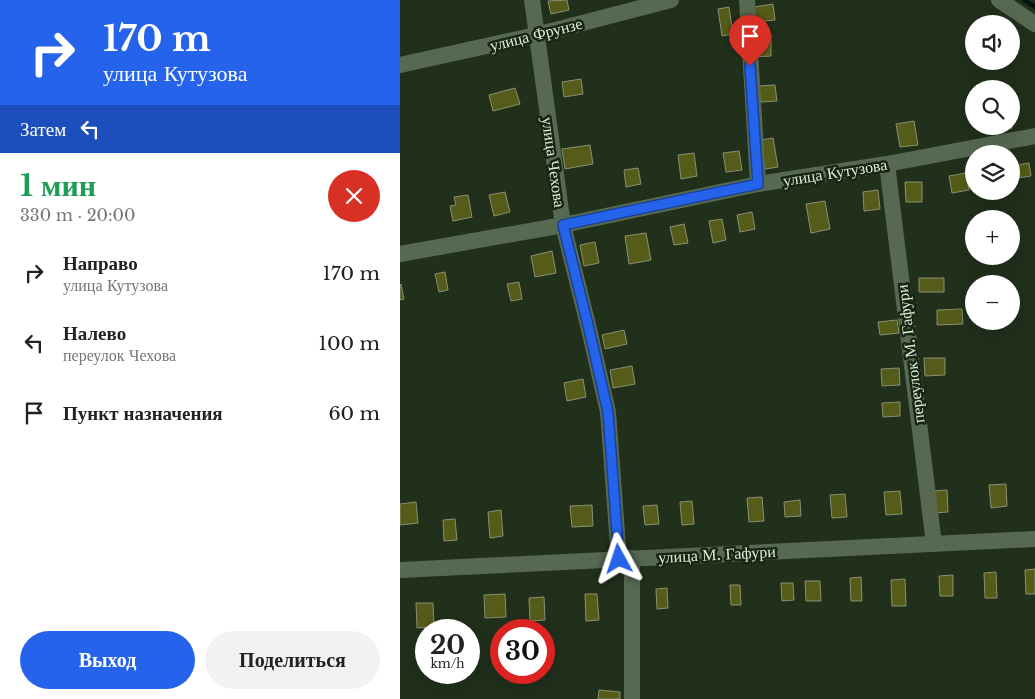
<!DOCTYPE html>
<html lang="ru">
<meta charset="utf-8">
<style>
:root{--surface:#fff;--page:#f2f2f2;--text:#222;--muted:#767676;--accent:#2563eb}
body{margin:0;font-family:"Libre Baskerville",serif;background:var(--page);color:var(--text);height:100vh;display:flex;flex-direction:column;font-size:19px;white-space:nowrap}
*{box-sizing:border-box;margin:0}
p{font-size:16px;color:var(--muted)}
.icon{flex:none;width:28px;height:28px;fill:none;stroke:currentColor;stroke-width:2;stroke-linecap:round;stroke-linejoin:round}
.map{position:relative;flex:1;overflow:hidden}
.drawer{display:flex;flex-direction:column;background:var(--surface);width:400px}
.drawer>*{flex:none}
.banner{background:#2563eb;color:#fff;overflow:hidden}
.tools{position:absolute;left:565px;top:15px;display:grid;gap:10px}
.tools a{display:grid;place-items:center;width:55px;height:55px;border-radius:50%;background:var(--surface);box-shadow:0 5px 20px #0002;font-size:25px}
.speed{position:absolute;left:15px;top:619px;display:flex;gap:10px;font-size:25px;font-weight:700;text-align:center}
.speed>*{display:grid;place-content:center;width:65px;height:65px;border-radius:50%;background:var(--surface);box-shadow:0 5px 20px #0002;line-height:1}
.speed small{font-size:12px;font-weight:400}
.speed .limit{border:8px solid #d22;background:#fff;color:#111}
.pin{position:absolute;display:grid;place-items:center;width:42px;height:42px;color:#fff;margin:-51px -21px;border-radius:50% 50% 50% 0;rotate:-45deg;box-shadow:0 0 5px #0007}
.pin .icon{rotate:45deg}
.me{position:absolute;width:55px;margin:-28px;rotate:355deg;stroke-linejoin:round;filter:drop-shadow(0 0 4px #0008)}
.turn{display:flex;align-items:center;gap:18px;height:105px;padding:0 20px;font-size:22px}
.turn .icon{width:65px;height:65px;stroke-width:2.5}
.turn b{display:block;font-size:35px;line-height:42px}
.then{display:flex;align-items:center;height:48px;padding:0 20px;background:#0003;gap:10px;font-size:19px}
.round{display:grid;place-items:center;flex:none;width:52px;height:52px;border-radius:26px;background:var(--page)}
.head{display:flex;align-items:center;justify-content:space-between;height:85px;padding:0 20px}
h1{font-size:30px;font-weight:800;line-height:38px;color:#1e9e55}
.primary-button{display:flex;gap:10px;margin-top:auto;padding:10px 20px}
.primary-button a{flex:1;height:58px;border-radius:30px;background:var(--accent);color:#fff;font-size:20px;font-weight:800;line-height:58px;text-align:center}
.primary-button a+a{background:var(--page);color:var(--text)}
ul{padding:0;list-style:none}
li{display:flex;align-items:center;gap:15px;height:70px;padding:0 20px}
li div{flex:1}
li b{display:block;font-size:19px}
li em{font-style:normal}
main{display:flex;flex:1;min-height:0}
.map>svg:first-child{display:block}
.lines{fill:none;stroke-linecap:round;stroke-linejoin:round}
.stream{stroke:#001613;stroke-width:4.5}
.building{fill:#555b18;stroke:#8b9072}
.minor{stroke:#576951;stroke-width:16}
.route-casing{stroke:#184099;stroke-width:12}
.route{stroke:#2563eb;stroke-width:9}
.labels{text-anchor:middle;stroke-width:5;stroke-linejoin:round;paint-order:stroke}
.street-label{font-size:16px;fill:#dfe9db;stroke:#162611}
</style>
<main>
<section class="drawer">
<div class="banner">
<div class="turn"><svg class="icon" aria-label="right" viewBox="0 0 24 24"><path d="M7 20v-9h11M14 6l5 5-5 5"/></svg><div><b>170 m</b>улица Кутузова</div></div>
<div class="then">Затем<svg class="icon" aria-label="left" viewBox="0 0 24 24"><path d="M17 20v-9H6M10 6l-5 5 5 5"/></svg></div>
</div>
<div class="head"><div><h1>1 мин</h1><p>330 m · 20:00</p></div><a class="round" style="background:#d93025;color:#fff"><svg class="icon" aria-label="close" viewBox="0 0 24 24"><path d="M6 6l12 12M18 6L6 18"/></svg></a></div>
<ul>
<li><svg class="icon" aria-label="right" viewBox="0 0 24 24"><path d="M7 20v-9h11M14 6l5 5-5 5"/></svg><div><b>Направо</b><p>улица Кутузова</p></div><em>170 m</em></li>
<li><svg class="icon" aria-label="left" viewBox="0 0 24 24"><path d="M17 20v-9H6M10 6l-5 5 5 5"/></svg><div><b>Налево</b><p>переулок Чехова</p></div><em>100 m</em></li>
<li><svg class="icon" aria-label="arrive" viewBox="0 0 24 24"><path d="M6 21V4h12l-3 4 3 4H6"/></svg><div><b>Пункт назначения</b></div><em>60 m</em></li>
</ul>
<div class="primary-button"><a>Выход</a><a>Поделиться</a></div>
</section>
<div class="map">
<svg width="635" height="699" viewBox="0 0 635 699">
<rect width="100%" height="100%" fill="#20301b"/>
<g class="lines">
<!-- stream -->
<path class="stream" d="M624,0L635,7"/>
</g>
<!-- building -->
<path class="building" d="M167,0L169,10L151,14L148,1Z
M373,4L375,20L356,22L354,7Z
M329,7L333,34L322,36L318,9Z
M352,34H371V56L353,57Z
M181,79L183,94L164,97L162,82Z
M375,85L377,101L361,102L359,86Z
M115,88L120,104L93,111L89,95Z
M514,121L518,145L500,147L496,124Z
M611,121L612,128L593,131L592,126H611Z
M373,138L378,167L365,169L361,140Z
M190,145L193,164L165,169L162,149Z
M339,151L342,170L326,172L323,153Z
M294,153L297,176L281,179L278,155Z
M629,163L631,176L611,179V166Z
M238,168L241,184L226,187L224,170Z
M566,173L569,190L552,193L549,176Z
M505,182H522V202H506Z
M478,190L480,209L464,211L463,192Z
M105,192L110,212L94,216L89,195Z
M68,195L72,217L53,221L50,206L56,205L54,197Z
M425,201L430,229L411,233L406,204Z
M352,212L355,229L340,232L337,215Z
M322,219L326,240L313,243L309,221Z
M284,224L288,243L274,245L270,227Z
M246,233L251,260L229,264L225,236Z
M195,242L199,263L184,266L180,245Z
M152,251L156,273L135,277L131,256Z
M45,272L48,290L39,292L35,274Z
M519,278H544V292H519Z
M119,282L122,299L111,301L107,284Z
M1,284L4,299L0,300V285Z
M562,309L563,324L537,325V310Z
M497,320L499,333L480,335L478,322Z
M224,330L227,344L205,349L202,335Z
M524,358H545V375L525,376Z
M232,366L235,384L213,388L210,370Z
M499,368L500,385L482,386L481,369Z
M183,379L186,397L167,401L164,383Z
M500,402V416L483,417L482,403Z
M606,484L607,506L591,508L589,485Z
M547,490L548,512L534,513L532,491Z
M500,491L502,514L486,515L484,492Z
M445,494L447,517L432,518L430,495Z
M362,497L364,521L349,522L347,498Z
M400,500L401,516L385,517L384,502Z
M292,501L294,524L282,525L280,502Z
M16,502L18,523L0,525V504Z
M192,505L193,526L172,527L170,506Z
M257,505L259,524L245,525L243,506Z
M101,510L103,536L90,538L88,512Z
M55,519L57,540L44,541L43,520Z
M635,569V594H626L625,570Z
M596,572L597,598H585L584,573Z
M553,575V596H540L539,576Z
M461,577L462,601H451L450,578Z
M505,579L506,606H492L491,580Z
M405,581H420L421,601H406Z
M381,583H393L394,600L382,601Z
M330,585H340L341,605H331Z
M267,588L268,608L257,609L256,589Z
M105,594L106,617L85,618L84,595Z
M185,594H197L199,620L186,621Z
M144,597L145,620L130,621L129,598Z
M16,603H33L34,627L17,628Z
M199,690L220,692V699H198Z"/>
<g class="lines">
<!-- minor -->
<path class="minor" d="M132,0L163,225L189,329L208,412L219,559
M347,0L358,184
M599,0L635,24
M0,65L136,35L271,0
M487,164L534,544
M0,254L163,225L358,184L487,164L635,136
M0,570L635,539
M232,699V558"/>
</g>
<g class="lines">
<!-- route casing -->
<g class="route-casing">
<path id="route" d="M219,559L208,412L189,329L163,225L358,184L350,66"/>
</g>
<!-- route -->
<use href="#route" class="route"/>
</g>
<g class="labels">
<!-- street labels -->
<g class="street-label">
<text transform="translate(136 34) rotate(-14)" y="6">улица Фрунзе</text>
<text transform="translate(154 162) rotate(82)" y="6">улица Чехова</text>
<text transform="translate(435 172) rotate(-9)" y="6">улица Кутузова</text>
<text transform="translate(510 354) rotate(-97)" y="6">переулок М. Гафури</text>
<text transform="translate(317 554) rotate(-3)" y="6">улица М. Гафури</text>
</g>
</g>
</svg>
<div class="tools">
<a><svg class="icon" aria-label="sound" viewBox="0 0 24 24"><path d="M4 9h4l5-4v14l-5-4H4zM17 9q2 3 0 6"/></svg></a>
<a><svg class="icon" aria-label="search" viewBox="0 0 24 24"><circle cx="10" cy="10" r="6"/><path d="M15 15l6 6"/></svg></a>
<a><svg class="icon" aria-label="layers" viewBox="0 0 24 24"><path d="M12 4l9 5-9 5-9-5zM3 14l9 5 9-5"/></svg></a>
<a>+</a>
<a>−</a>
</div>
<div class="speed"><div>20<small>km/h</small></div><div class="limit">30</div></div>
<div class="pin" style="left:350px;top:66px;background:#d93025"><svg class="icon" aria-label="arrive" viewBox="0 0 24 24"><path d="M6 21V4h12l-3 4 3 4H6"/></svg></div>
<svg class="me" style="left:219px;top:559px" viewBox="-20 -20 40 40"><path d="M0-17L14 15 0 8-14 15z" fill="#2563eb" stroke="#fff" stroke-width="4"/></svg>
</div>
</main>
